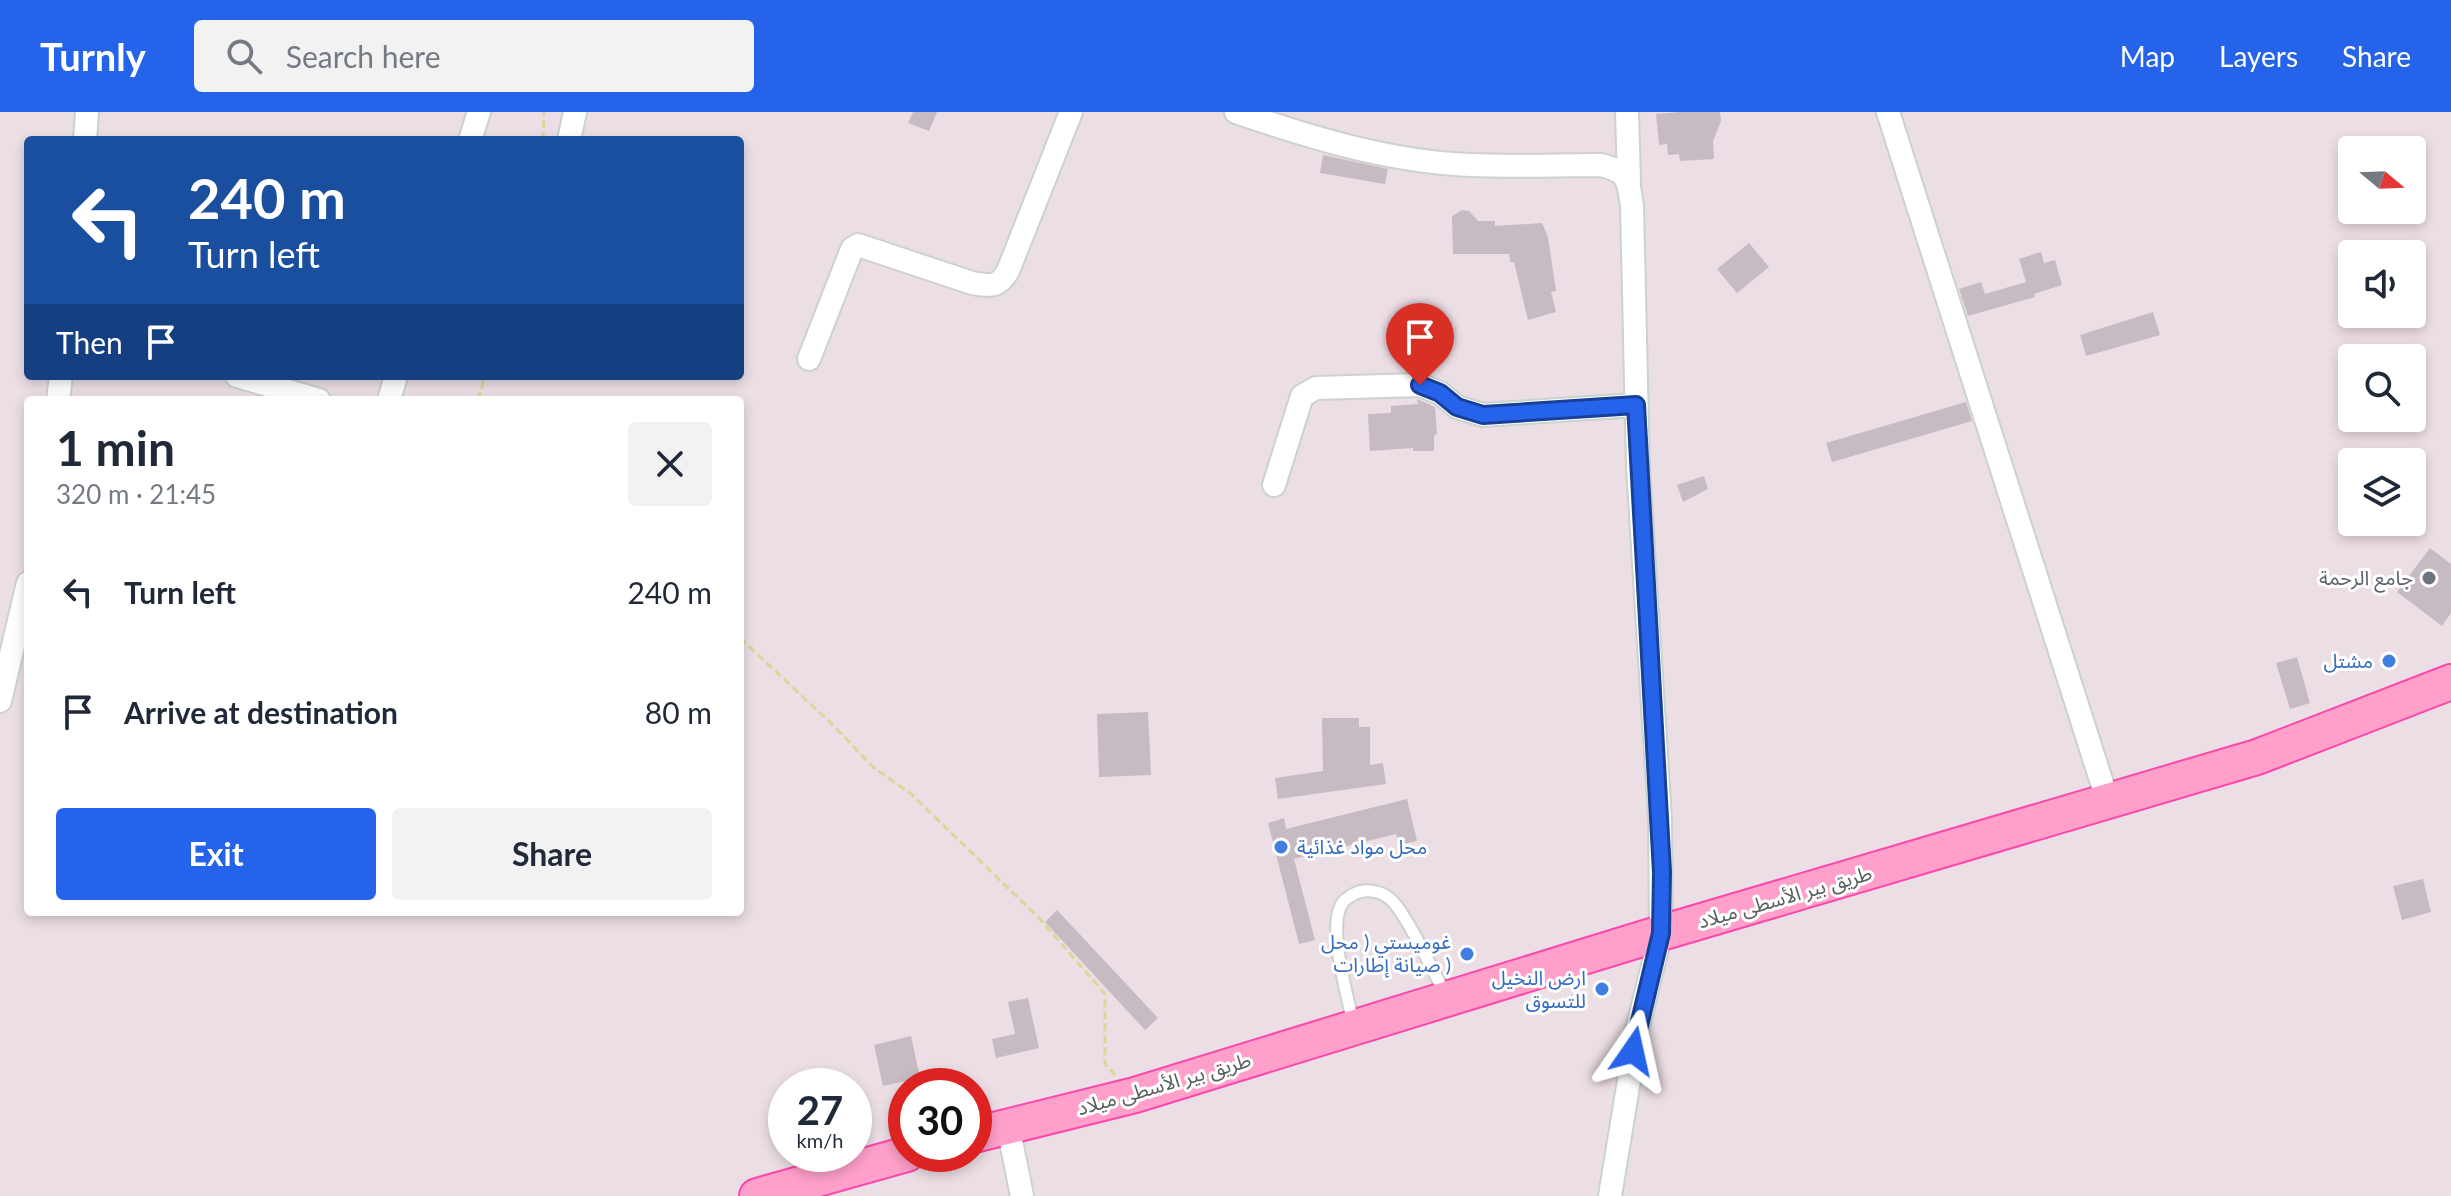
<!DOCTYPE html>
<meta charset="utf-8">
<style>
:root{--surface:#fff;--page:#f2f2f3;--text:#1f2937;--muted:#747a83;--accent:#2563eb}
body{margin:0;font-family:Lato,"Noto Sans Arabic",sans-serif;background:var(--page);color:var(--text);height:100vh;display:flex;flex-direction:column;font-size:30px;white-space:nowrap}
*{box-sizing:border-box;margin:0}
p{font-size:26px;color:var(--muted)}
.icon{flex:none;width:44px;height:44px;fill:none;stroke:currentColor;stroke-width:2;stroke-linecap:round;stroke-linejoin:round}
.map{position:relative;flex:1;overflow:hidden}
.side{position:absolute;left:24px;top:284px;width:720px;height:520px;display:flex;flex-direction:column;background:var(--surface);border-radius:8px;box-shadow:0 4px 12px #0003}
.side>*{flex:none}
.hud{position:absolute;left:24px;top:24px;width:720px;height:244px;border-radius:8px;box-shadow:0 4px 12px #0003;background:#1a4fa0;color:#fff;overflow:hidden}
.needle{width:52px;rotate:109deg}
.buttons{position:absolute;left:2338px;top:24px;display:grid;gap:16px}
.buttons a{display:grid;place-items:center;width:88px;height:88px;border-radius:8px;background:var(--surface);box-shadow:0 4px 12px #0003;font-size:40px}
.speed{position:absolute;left:768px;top:956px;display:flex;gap:16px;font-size:40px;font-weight:700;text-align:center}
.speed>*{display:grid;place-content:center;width:104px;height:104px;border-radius:50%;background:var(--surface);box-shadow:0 4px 12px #0003;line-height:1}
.speed small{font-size:20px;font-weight:400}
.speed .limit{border:12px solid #d22;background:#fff;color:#111}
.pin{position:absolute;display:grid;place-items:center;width:68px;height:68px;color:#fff;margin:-82px -34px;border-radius:50% 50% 50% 0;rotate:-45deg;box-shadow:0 0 8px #0007}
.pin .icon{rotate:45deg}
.me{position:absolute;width:88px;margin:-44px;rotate:11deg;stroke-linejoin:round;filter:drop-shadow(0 0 6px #0008)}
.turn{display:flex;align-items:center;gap:28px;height:168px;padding:0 32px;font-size:36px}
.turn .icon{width:104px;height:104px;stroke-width:2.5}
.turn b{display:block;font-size:56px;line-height:68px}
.then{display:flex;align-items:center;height:76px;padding:0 32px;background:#0003;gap:16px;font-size:30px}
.round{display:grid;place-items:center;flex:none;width:84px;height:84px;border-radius:8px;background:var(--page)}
.head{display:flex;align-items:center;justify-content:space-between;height:136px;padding:0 32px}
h1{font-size:48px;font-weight:700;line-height:60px}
.cta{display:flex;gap:16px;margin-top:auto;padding:16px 32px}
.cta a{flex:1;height:92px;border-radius:8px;background:var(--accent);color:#fff;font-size:32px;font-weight:700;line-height:92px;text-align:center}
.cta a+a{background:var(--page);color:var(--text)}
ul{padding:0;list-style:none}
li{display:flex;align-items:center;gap:24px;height:120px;padding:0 32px}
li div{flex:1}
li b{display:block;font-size:30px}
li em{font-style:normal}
header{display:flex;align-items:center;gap:48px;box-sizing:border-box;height:112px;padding:0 40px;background:var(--accent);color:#fff}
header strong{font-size:38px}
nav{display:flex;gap:44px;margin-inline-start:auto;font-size:28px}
.search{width:560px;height:72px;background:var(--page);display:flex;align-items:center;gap:20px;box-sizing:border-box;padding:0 28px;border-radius:8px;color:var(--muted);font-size:30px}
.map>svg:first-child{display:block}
.building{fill:#c6bbc2}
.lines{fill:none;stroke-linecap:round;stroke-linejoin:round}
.service-casing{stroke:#cad3ce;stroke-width:15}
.minor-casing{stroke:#cad3ce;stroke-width:26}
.primary-casing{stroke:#fb48ac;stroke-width:38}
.path{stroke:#d9d89a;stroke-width:3;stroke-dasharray:8 4;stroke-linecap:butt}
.service{stroke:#fff;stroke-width:11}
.minor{stroke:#fff;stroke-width:22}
.primary{stroke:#ffa0ca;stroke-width:34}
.route-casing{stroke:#184099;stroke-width:20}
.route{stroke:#2563eb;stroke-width:14}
.worship-dot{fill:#6b7280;stroke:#fff;stroke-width:3}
.shop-dot{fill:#3f7fe0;stroke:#fff;stroke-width:3}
.labels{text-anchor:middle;stroke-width:6;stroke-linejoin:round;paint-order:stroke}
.worship-label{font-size:20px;fill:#5b616d;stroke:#fff;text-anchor:end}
.shop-label{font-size:20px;fill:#366cbe;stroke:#fff;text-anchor:end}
.street-label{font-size:20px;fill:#57615a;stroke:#fff}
</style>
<header>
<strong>Turnly</strong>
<div class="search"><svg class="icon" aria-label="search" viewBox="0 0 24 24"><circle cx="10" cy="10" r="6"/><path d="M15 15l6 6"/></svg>Search here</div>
<nav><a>Map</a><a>Layers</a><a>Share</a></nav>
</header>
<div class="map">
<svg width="2451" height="1084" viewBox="0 0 2451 1084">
<rect width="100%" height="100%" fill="#ecdee5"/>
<!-- building -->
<path class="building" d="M913,0H937L929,19L908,11Z
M1680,0H1720L1721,9L1713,29L1714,47L1680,49L1679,42L1668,43L1667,32L1659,33L1656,2Z
M1323,43L1388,57L1385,72L1320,61Z
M1462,98L1469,99L1478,109H1495V114L1542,111L1548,125L1556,179L1551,180L1556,200L1528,208L1514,150H1510L1509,142H1453L1452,104Z
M1749,131L1769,155L1737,181L1717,157Z
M2041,140L2044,151L2055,148L2062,173L2034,182L2035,185L1968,204L1959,177L1981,170L1985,182L2026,170L2019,147Z
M2153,200L2160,223L2086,244L2080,223Z
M1417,287L1435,295L1437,322L1434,323V339H1413V336L1370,339L1368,302L1391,301V294L1418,292Z
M1966,290L1972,309L1832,350L1826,331Z
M1704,364L1708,377L1683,390L1677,373Z
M2430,436L2451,452V501L2442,514L2397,480Z
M2297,545L2310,591L2290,597L2276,551Z
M1148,600L1151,663L1099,665L1097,602Z
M1322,606H1359V615H1370V653L1383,651L1386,672L1278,687L1275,666L1323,659Z
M1407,687L1417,729L1399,733L1396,722L1294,747L1315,828L1299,832L1268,711L1284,706L1286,717Z
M2423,767L2431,800L2402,808L2393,774Z
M1057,798L1158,906L1145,918L1045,810Z
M1028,886L1039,936L996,946L992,927L1015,922L1008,890Z
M911,924L920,966L883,974L874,933Z"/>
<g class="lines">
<!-- service casing -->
<g class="service-casing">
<path id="service" d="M1353,911C1348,884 1325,810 1344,789C1344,788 1353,783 1354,782C1365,776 1380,779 1389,786C1405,798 1434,862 1446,883"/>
</g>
<!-- minor casing -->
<g class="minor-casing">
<path id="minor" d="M1236,0C1312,26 1390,50 1471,53C1514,55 1558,53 1601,53C1629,60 1628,68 1632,94L1638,356L1660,707L1661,821L1638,914L1610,1084
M1627,0L1629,69
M1888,0L2108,690
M85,28L87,0
M470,28L479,0
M569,28L575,0
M809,247L852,137L858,133L972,171C990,174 998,176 1008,159L1071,0
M237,264L319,288
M58,288L61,264
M389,288L396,264
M1274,373L1302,284L1316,276L1420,273L1440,281L1457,295L1483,303L1636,293
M0,589L28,471
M1008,1014L1022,1084"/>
</g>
<!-- primary casing -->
<g class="primary-casing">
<path id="primary" d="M974,1023L1135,983L1661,821L2257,645L2451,570
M757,1084L907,1042"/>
</g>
<!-- path -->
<path class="path" d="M543,28L544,0
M478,288L485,264
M740,526L832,612L873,655L911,682L1039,806L1105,882V952L1115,963"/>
<!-- service -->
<use href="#service" class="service"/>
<!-- minor -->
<use href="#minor" class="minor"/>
<!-- primary -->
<use href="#primary" class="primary"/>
</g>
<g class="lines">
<!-- route casing -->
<g class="route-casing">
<path id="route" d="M1420,273L1440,281L1457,295L1483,303L1636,293L1662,760L1661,821L1633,939"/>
</g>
<!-- route -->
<use href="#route" class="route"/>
</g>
<!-- markers -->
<circle class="worship-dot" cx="2429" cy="466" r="8"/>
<g class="shop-dot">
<circle cx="2389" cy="549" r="8"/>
<circle cx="1281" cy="735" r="8"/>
<circle cx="1467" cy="842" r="8"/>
<circle cx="1602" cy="877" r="8"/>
</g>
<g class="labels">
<!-- worship labels -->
<g class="worship-label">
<text x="2413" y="473">جامع الرحمة</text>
</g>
<!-- shop labels -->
<g class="shop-label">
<text x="2373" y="556">مشتل</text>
<text x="1297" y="742" text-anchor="start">محل مواد غذائية</text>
<text x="1451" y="837">غوميستي ( محل<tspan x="1451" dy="23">صيانة إطارات )</tspan></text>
<text x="1586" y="873">ارض النخيل<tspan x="1586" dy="23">للتسوق</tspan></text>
</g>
<!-- street labels -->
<g class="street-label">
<text transform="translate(1785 785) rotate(-16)" y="7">طريق بير الأسطى ميلاد</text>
<text transform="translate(1164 972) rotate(-16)" y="7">طريق بير الأسطى ميلاد</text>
</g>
</g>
</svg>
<div class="buttons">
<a><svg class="needle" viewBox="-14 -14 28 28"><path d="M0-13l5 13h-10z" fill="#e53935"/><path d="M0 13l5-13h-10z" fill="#747a83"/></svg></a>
<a><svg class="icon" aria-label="sound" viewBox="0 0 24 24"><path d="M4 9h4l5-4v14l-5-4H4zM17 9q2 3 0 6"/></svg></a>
<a><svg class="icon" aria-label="search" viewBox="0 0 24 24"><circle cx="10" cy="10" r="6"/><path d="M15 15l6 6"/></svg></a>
<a><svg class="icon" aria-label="layers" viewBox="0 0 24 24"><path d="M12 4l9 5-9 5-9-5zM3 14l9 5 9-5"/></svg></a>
</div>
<div class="speed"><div>27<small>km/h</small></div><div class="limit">30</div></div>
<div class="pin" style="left:1420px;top:273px;background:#d93025"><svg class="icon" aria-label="arrive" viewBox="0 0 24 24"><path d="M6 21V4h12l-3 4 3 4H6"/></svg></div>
<svg class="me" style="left:1633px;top:939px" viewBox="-20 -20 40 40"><path d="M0-17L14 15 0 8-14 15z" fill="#2563eb" stroke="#fff" stroke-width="4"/></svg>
<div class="hud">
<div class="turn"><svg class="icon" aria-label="left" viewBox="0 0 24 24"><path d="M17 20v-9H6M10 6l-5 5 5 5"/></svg><div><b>240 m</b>Turn left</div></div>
<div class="then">Then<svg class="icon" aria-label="arrive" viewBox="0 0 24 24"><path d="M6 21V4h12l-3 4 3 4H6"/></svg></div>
</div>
<section class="side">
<div class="head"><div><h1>1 min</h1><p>320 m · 21:45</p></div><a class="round"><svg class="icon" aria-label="close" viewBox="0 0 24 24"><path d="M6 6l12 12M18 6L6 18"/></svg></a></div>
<ul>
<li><svg class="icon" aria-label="left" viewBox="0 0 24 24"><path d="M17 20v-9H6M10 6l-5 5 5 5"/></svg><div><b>Turn left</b></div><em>240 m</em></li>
<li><svg class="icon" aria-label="arrive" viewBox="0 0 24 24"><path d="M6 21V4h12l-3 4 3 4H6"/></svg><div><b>Arrive at destination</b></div><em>80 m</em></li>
</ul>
<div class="cta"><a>Exit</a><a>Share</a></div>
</section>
</div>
